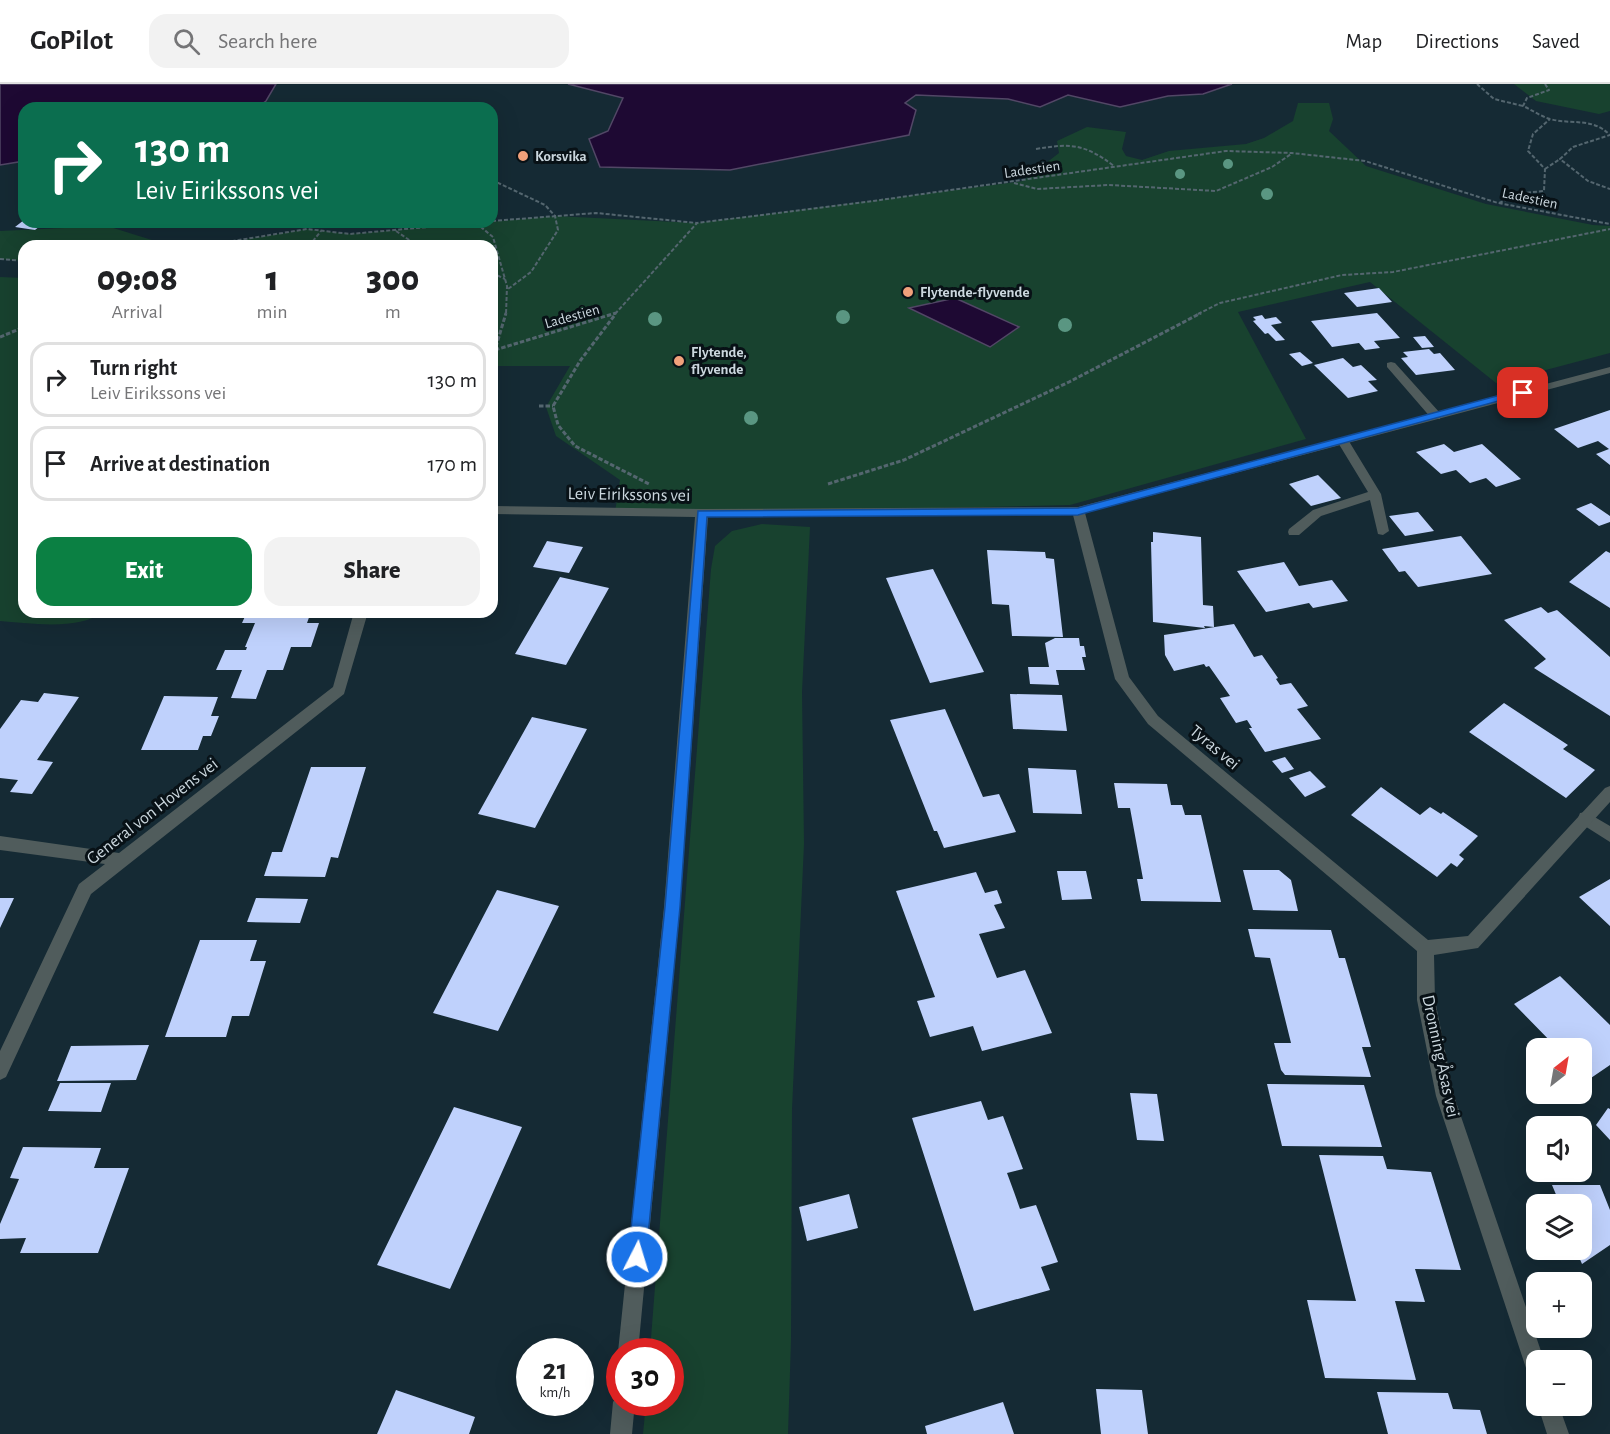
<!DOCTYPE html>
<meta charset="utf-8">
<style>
:root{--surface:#fff;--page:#f2f2f2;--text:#202124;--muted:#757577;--line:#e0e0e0;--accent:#0b8043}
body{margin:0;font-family:"Alegreya Sans",sans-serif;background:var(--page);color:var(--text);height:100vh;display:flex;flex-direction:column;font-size:22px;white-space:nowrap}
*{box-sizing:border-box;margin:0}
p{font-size:20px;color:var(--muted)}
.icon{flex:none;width:33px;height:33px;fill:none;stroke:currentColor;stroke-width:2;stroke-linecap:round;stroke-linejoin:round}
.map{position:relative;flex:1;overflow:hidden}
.panel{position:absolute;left:18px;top:156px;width:480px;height:378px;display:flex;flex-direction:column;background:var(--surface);border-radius:18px;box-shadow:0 6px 24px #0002}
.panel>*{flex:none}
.banner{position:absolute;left:18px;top:18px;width:480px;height:126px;border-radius:18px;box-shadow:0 6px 24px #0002;background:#0b6e4f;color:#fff;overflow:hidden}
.needle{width:39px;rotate:31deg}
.tools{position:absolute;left:1526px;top:954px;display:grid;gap:12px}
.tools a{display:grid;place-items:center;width:66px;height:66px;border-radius:12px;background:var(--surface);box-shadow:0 6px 24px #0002;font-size:30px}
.speed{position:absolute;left:516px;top:1254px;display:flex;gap:12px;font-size:30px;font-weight:700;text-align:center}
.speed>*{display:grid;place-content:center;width:78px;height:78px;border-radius:50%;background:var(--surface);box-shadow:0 6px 24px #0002;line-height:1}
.speed small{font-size:15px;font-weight:400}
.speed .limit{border:9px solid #d22;background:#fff;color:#111}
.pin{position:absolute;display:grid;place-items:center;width:51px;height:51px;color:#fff;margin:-26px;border-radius:12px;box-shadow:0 3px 9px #0006}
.me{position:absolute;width:66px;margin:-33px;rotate:5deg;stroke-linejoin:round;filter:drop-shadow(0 0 4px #0008)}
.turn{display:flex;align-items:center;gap:21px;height:126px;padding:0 18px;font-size:27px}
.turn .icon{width:78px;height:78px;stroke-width:2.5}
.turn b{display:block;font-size:42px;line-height:51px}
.eta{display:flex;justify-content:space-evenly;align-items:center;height:102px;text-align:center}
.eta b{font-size:36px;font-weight:800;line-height:42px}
.cta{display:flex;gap:12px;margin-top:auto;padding:12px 18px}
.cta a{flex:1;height:69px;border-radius:18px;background:var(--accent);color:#fff;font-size:24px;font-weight:800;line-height:69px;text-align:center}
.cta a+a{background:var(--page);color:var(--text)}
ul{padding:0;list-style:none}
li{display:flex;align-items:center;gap:18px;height:75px;margin:0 12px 9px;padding:0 6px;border:3px solid var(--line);border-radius:18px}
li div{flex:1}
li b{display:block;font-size:22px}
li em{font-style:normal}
header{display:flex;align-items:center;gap:36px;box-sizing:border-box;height:84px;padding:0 30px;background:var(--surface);border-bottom:2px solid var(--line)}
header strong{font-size:28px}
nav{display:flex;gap:33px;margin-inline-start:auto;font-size:21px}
.search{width:420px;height:54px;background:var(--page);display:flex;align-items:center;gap:15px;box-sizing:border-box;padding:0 21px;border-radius:18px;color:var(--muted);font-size:22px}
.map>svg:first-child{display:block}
.green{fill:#18422f}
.water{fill:#1e0933;stroke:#524766;stroke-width:1.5}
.building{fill:#bfd1fc}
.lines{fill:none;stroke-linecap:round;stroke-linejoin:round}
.path-far1{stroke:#54666f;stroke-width:2;stroke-dasharray:4 2;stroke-linecap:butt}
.path{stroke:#54666f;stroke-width:3;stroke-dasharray:4.5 2;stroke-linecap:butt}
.service{fill:#505c5c;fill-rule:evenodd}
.minor{fill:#505c5c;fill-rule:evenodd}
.tree{fill:#5a9682}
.route{fill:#1a73e8;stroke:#114b97;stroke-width:1.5}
.poi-dot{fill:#f1a17b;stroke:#081116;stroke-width:2}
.labels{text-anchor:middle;stroke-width:6;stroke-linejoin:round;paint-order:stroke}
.far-poi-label{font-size:15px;font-weight:bold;fill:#cbd7de;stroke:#081116;text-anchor:start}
.far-street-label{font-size:15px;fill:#cbd7de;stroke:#081116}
.street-label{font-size:18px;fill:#cbd7de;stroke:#081116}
</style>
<header>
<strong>GoPilot</strong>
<div class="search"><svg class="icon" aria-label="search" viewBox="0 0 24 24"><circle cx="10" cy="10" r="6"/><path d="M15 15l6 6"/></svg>Search here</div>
<nav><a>Map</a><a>Directions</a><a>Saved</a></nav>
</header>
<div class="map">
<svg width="1610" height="1350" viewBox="0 0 1610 1350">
<rect width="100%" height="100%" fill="#152a34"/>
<!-- green -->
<path class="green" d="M1514,0H1610V27L1599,30L1536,17Z
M1298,19H1329L1333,35L1329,47L1366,82L1486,120L1593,141L1610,142V269L1496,299L1370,198L1238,228L1306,355L1070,421L702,429L615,428L620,396L556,352L546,323L570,282H492V162H206L307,145L350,150L555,132L697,139L1023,97L1059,69L1057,57L1087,43L1126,48L1122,65L1126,72L1142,76L1169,67L1246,60L1264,54L1293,37Z
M107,142L171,162H24V177L0,175V147Z
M0,193L24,194V528H102C80,547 28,539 0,537Z
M762,440L810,443L802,608L804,760L792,1025L791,1256L788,1350H643L646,1319L670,1318V1268L650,1267L711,485L715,462L732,447Z"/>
<!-- water -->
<path class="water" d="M0,0H276L266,17L256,24H24V77L0,81Z
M568,0H1232L1203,10L1168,12L1120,23L1068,11L1040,23L1008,15L916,11L905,19L916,26L909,51L730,86L600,83L589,55L608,47L623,14Z
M955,214L1019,243L990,263L909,224Z"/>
<!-- building -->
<path class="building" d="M24,136V138H45L35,146L15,143Z
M1379,204L1392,218L1357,223L1344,209Z
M1377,229L1400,254L1374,257L1380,264L1365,266L1359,259L1332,263L1311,237Z
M1262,231L1265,235L1276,233L1282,239L1271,241L1285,256L1276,257L1268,249L1265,250L1253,237L1256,236L1253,233Z
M1425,252L1434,263L1422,264L1413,253Z
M1429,265L1434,270L1440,269L1455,286L1416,291L1401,274L1408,273L1403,268Z
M1300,268L1313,279L1302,282L1289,270Z
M1343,274L1353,283L1361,281L1377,296L1368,297L1378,307L1348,314L1314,281Z
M1610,326V381L1596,370L1609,365L1598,357L1578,364L1554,345Z
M1444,360L1454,368L1482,360L1521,395L1496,403L1486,394L1470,399L1456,386L1441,390L1416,368Z
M1318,391L1341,414L1311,422L1289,400Z
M1591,419L1610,432V438L1599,442L1576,425Z
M1418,428L1434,447L1405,452L1389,432Z
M1153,448L1201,453L1203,521L1213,522L1214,543L1204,542L1205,544L1153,538L1151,458H1153Z
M1461,452L1492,490L1418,503L1405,487L1399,488L1382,465Z
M547,457L583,463L569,489L533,483Z
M987,466L1045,468L1046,474L1054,475L1063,553L1012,552L1009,521L992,520Z
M1606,467L1610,469V524L1569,498Z
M1284,478L1299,502L1332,496L1348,517L1313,524L1309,519L1266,528L1237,487Z
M933,485L939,497L984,588L930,599L886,494Z
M560,493L609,504L566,581L515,570Z
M1541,523L1548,529L1557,526L1610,573V632L1534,584L1546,575L1504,536Z
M247,528H311L307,539H319L311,563H291L283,586H267L256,615L231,614L242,586H216L225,566H246L247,563H245L255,539H242Z
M1234,540L1254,573L1262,571L1278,594L1276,595L1280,601L1291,599L1308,622L1297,625L1321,655L1265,668L1249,644H1252L1247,636L1236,639L1220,614L1230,612L1209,582L1206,583L1204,580L1174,587L1165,571L1164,551Z
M1055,554H1079L1080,562H1084L1086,573H1082L1085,586H1056L1059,601L1030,600L1028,583H1049L1045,559Z
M44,609L79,613L37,676L53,678L32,710L10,708L18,696L0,694V645L21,616L38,618Z
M1010,610L1062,611L1067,647L1013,645Z
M164,612L218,613L211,632H219L211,652H203L198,666H141Z
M1504,619L1568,661L1563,665L1595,686L1566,714L1469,648Z
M945,625L983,713L999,710L1016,748L944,764L937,747H934L890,636Z
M532,633L587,645L535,744L478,730Z
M1285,673L1294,685L1282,689L1272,677Z
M311,683H366L338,774L331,773L325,793L264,792L272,768H282Z
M1028,684L1076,686L1082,730L1033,729Z
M1310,687L1326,703L1305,713L1289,694Z
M1114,699L1167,700L1171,721H1182L1185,731H1201L1221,818L1141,817L1137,795H1143L1130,724H1118Z
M1381,703L1420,731L1430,723L1441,730L1443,728L1478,752L1459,771L1464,775L1457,783L1451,779L1437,793L1351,731Z
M1243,786H1279L1291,796L1298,827L1253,826Z
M1057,787H1086L1092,815L1062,816Z
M976,788L985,809L997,806L1002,819L994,821L1005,844L979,850L997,894L1025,886L1052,949L982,967L973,942L930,953L917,917L935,913L896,807Z
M1610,795V842L1579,813Z
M497,806L559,822L498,947L433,929Z
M0,814H14L0,844Z
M256,814L308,815L300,839L247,838Z
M1248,845L1331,846L1339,874H1345L1371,963H1362L1371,993L1285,991L1281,986L1274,959H1291L1270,874L1255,873Z
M200,856H257L250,877H266L249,932H232L226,953H165Z
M1560,892L1610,941V981L1588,996L1581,989V964H1557L1514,920Z
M149,961L136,996L57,997L71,962Z
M60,999H111L101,1028L48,1027Z
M1267,1000L1364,1001L1382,1063L1282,1062Z
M1130,1009L1157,1010L1164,1057L1137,1056Z
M981,1017L988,1036L1003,1032L1023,1085L1007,1089L1014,1108L1020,1125L1036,1121L1058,1178L1041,1183L1050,1206L974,1227L912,1034Z
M454,1023L522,1043L450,1205L377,1181Z
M1608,1024L1610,1025V1056L1596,1041Z
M23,1063L101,1064L94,1084H129L98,1169H20L26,1154L0,1155V1140L19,1095L10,1094Z
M1319,1071L1383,1072L1387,1085L1431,1088L1461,1186L1415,1185L1425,1218L1395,1217L1416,1296L1325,1294L1307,1216L1356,1217Z
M1552,1101H1600L1610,1126V1161L1582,1180L1576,1166H1581V1120H1560Z
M849,1110L858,1144L807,1157L799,1123Z
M1096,1305L1142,1306L1148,1350H1101Z
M396,1306L475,1333L469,1350H377Z
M1377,1308L1448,1309L1453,1325L1480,1326L1487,1350H1388Z
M1003,1318L1014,1350H927L925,1342Z"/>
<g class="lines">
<!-- path-far1 -->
<path class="path-far1" d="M1477,0L1494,15L1523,22
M1545,0L1549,6L1527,14L1523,22C1532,26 1540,32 1550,35C1572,41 1592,33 1610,51L1573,63L1560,75L1588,97L1610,105
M1036,65C1071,59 1085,60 1114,82
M1545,85L1560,75
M492,96L545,121L555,132L558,146L531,188L508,205
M1014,99L1037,105L1109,101L1216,107L1272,83L1291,70
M1499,119L1523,109L1544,107L1545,85L1528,67L1533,50L1550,35
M492,137L596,129L697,139
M476,139L493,153L507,202L506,230
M396,147L418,162
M202,162L307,145L350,150L483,138
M309,162L321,147
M0,175L24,177
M492,189L505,195
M615,230L697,139L866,118L1226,67L1292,69L1365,77L1498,119L1610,140
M1198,230L1220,219L1342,191L1393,188L1610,145"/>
<!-- path -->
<path class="path" d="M614,232L580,277L553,322L558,341L575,362L649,400
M0,253L24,243
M495,266L616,229
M492,267L495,266L506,229
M539,322H553
M828,400L904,376L1069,298L1201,229"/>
<!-- service -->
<path class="service" d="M1391,278L1395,279L1440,329V335H1432L1387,283V279Z
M1343,353L1347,354L1381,410L1389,447L1383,451L1378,450L1370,416L1321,432L1299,451H1289L1288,448L1289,445L1313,426L1368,408L1337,357Z
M1586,728L1610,742V758L1580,739L1578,734L1580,729Z"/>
<!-- minor -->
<path class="minor" d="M1610,283V289L1085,429L1129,593L1158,632L1428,856L1468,852L1605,704L1610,702V718L1478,864L1434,871L1435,916L1454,1012L1544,1276H1536V1294L1529,1291L1526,1284L1436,1012L1417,916V867L1148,640L1115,595L1073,431L708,433L680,823L638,1268H620V1273L618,1268L664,823L695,433L492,430V422L702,425L1078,423Z
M354,528H368L344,610L91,810L6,993L0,996V967L79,800L105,780L0,766V752L119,769L333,603Z
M620,1309V1318H635L632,1350H610L613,1318Z
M1538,1322H1559L1569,1350H1547Z"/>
</g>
<!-- trees -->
<g class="tree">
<circle cx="1228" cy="80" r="5"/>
<circle cx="1180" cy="90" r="5"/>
<circle cx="1267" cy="110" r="6"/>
<circle cx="843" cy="233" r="7"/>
<circle cx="655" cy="235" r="7"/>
<circle cx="1065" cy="241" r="7"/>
<circle cx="751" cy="334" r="7"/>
</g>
<!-- route -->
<path class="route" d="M1519,306L1528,309L1078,431L707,433L680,823L646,1173L644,1180L637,1182L631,1180L628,1173L665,823L698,427L1078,424Z"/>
<!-- markers -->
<g class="poi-dot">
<circle cx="523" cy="72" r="6"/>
<circle cx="908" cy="208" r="6"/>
<circle cx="679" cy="277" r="6"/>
</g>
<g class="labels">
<!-- far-poi labels -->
<g class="far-poi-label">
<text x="535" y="77">Korsvika</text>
<text x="920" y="213">Flytende-flyvende</text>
<text x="691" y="273">Flytende,<tspan x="691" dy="17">flyvende</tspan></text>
</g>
<!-- far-street labels -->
<g class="far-street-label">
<text transform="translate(1032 85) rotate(-8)" y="5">Ladestien</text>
<text transform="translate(1530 114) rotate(12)" y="5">Ladestien</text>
<text transform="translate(572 232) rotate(-16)" y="5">Ladestien</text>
</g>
<!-- street labels -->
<g class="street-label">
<text transform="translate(629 410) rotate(1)" y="6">Leiv Eirikssons vei</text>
<text transform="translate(1215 663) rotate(40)" y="6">Tyras vei</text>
<text transform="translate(152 727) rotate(-38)" y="6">General von Hovens vei</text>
<text transform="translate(1441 972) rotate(78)" y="6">Dronning Åsas vei</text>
</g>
</g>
</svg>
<div class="tools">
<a><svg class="needle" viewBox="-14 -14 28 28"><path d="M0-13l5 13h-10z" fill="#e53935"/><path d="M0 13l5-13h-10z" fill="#757577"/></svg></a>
<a><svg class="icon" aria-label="sound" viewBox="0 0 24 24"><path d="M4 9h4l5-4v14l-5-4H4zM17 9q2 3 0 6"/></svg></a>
<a><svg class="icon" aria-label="layers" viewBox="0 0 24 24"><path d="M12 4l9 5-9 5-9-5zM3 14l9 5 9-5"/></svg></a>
<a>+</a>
<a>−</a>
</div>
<div class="speed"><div>21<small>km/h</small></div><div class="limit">30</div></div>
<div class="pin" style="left:1523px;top:309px;background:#d93025"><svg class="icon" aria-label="arrive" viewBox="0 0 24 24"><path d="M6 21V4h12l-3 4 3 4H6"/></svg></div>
<svg class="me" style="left:637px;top:1173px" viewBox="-20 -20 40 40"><circle r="17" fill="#1a73e8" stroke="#fff" stroke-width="3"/><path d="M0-11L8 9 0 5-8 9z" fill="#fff"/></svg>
<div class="banner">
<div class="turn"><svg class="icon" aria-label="right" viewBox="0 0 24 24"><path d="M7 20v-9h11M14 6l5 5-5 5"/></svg><div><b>130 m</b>Leiv Eirikssons vei</div></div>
</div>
<section class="panel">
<div class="eta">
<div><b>09:08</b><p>Arrival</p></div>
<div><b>1</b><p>min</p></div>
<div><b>300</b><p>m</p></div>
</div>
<ul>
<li><svg class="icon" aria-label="right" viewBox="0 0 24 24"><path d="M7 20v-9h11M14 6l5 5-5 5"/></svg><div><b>Turn right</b><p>Leiv Eirikssons vei</p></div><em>130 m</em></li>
<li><svg class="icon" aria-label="arrive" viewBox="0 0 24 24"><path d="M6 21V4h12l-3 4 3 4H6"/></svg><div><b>Arrive at destination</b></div><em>170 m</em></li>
</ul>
<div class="cta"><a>Exit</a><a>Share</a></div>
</section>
</div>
